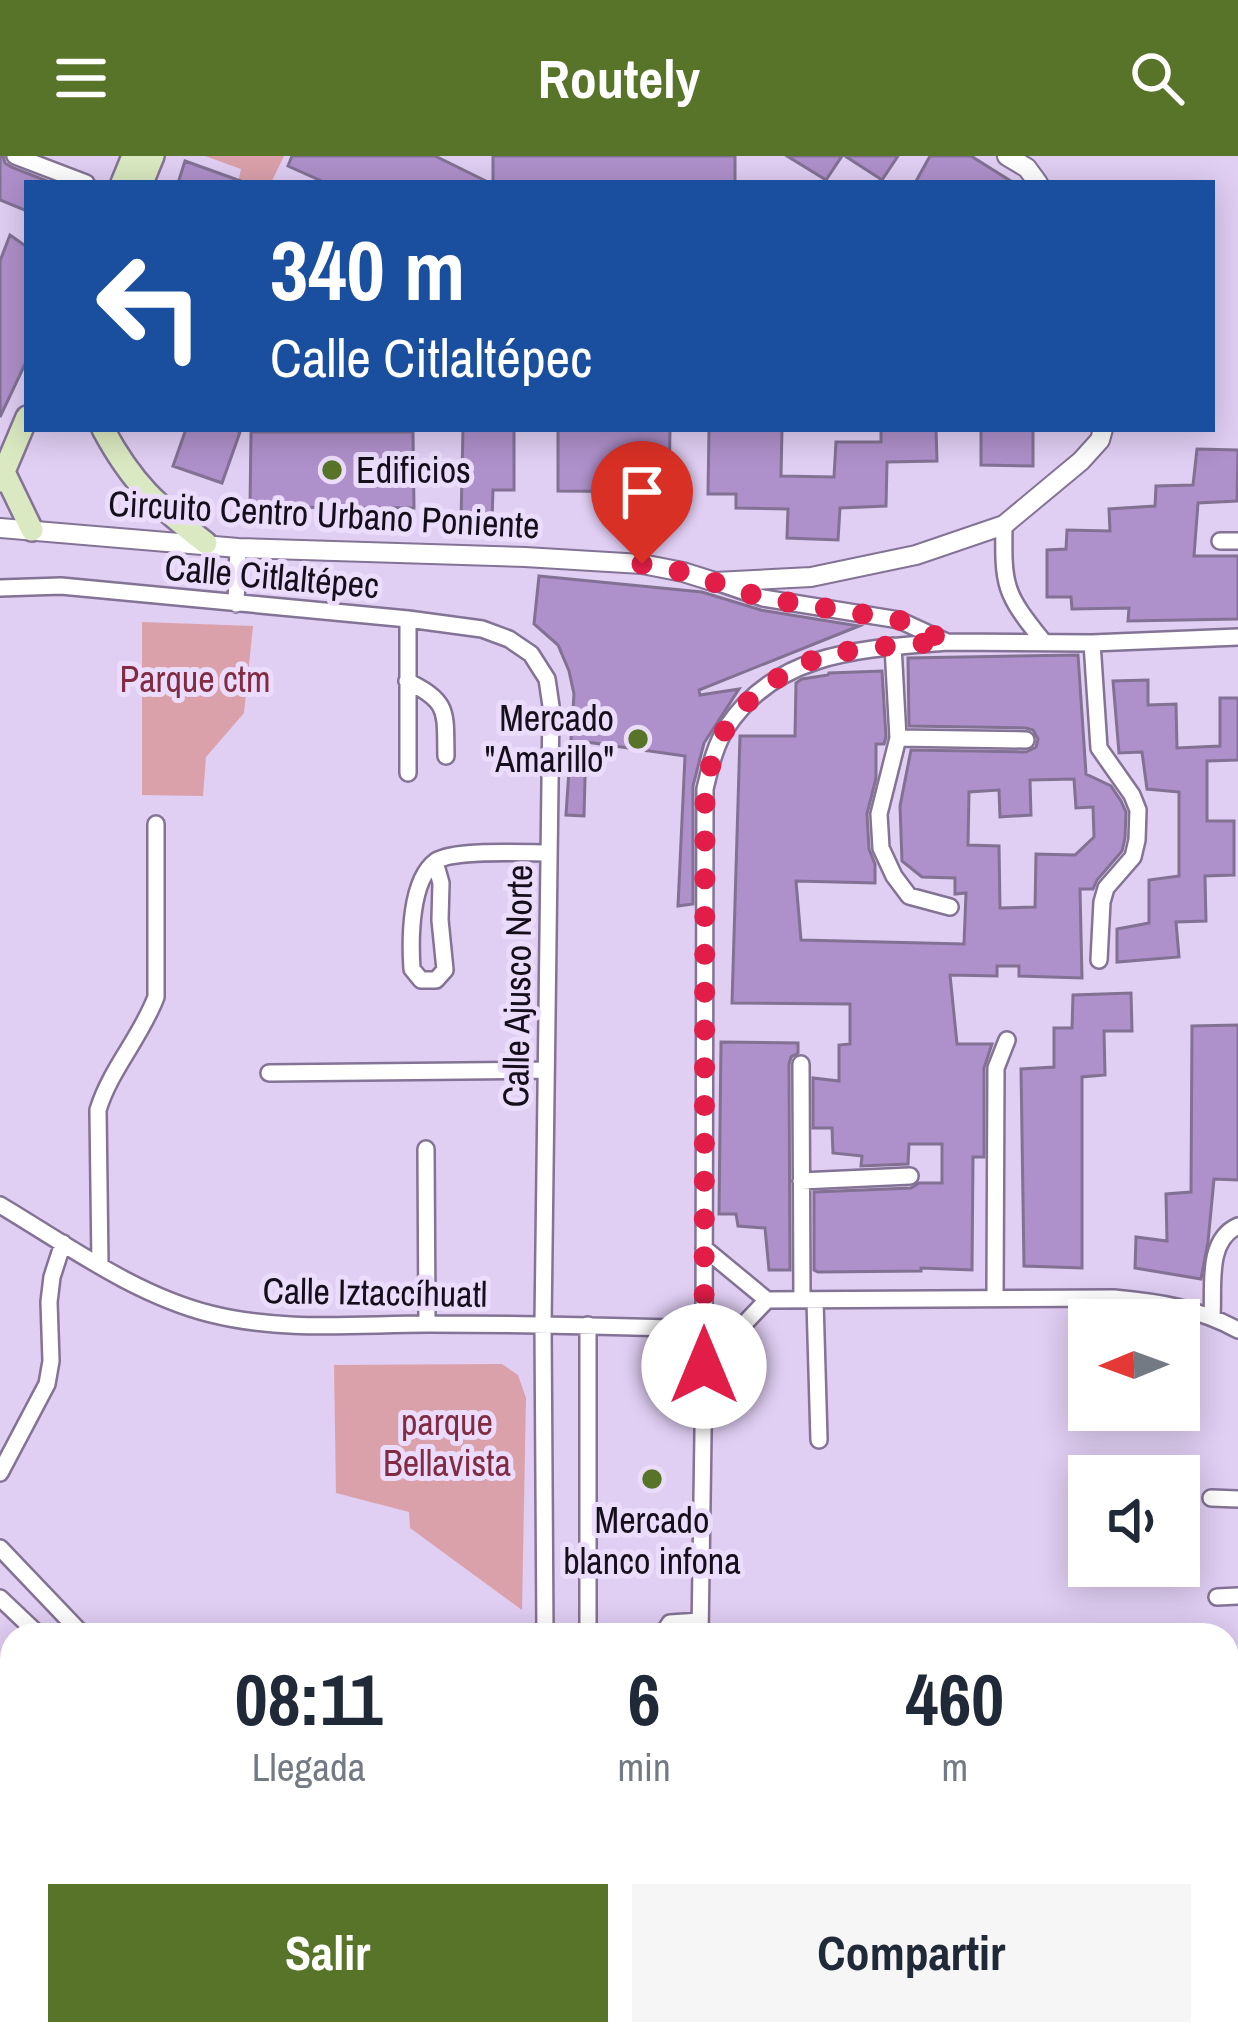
<!DOCTYPE html>
<html lang="es">
<meta charset="utf-8">
<style>
:root{--surface:#fff;--page:#f6f6f7;--text:#1f2937;--muted:#747a83;--accent:#577429}
body{margin:0;font-family:"Archivo Narrow",sans-serif;background:var(--page);color:var(--text);height:100vh;display:flex;flex-direction:column;font-size:45px;white-space:nowrap}
*{box-sizing:border-box;margin:0}
p{font-size:39px;color:var(--muted)}
.icon{flex:none;width:66px;height:66px;fill:none;stroke:currentColor;stroke-width:2;stroke-linecap:round;stroke-linejoin:round}
.map{position:relative;flex:1;overflow:hidden}
.panel{position:absolute;left:0px;top:1467px;width:1239px;height:423px;display:flex;flex-direction:column;background:var(--surface);border-radius:36px 36px 0 0;box-shadow:0 6px 30px #0003}
.panel>*{flex:none}
.top-card{position:absolute;left:24px;top:24px;width:1191px;height:252px;border-radius:0px;box-shadow:0 6px 30px #0003;background:#1a4fa0;color:#fff;overflow:hidden}
.needle{width:78px;rotate:269deg}
.fabs{position:absolute;left:1068px;top:1143px;display:grid;gap:24px}
.fabs a{display:grid;place-items:center;width:132px;height:132px;border-radius:0px;background:var(--surface);box-shadow:0 6px 30px #0003;font-size:60px}
.pin{position:absolute;display:grid;place-items:center;width:102px;height:102px;color:#fff;margin:-123px -51px;border-radius:50% 50% 50% 0;rotate:-45deg;box-shadow:0 0 12px #0007}
.pin .icon{rotate:45deg}
.me{position:absolute;width:132px;margin:-66px;rotate:0deg;stroke-linejoin:round;filter:drop-shadow(0 0 9px #0008)}
.turn{display:flex;align-items:center;gap:42px;height:252px;padding:0 48px;font-size:54px}
.turn .icon{width:156px;height:156px;stroke-width:2.5}
.turn b{display:block;font-size:84px;line-height:102px}
.eta{display:flex;justify-content:space-evenly;align-items:center;height:204px;text-align:center}
.eta b{font-size:72px;font-weight:700;line-height:84px}
.primary-button{display:flex;gap:24px;margin-top:auto;padding:24px 48px}
.primary-button a{flex:1;height:138px;border-radius:0px;background:var(--accent);color:#fff;font-size:48px;font-weight:700;line-height:138px;text-align:center}
.primary-button a+a{background:var(--page);color:var(--text)}
header{display:flex;justify-content:space-between;align-items:center;height:156px;padding:0 48px;background:var(--accent);color:#fff;font-size:54px;font-weight:700}
.map>svg:first-child{display:block}
.green{fill:#dba1ab}
.building{fill:#ae90ca;stroke:#827193;stroke-width:3;fill-rule:evenodd}
.lines{fill:none;stroke-linecap:round;stroke-linejoin:round}
.minor-casing{stroke:#837394;stroke-width:20}
.tertiary-casing{stroke:#837394;stroke-width:22}
.secondary-casing{stroke:#837394;stroke-width:26}
.minor{stroke:#fff;stroke-width:15}
.tertiary{stroke:#fff;stroke-width:18}
.secondary{stroke:#dae9c1;stroke-width:21}
.route{stroke:#e11d48;stroke-width:21;stroke-dasharray:0 37.8}
.poi-dot{fill:#577429;stroke:#ebdcfb;stroke-width:4.5}
.labels{text-anchor:middle;stroke-width:10;stroke-linejoin:round;paint-order:stroke}
.poi-label{font-size:36px;fill:#150e1b;stroke:#ebdcfb;text-anchor:start}
.street-label{font-size:36px;fill:#150e1b;stroke:#ebdcfb}
.park-label{font-size:36px;fill:#812c42;stroke:#ebdcfb}
</style>
<header><svg class="icon" aria-label="menu" viewBox="0 0 24 24"><path d="M4 6h16M4 12h16M4 18h16"/></svg>Routely<svg class="icon" aria-label="search" viewBox="0 0 24 24"><circle cx="10" cy="10" r="6"/><path d="M15 15l6 6"/></svg></header>
<div class="map">
<svg width="1238" height="1888" viewBox="0 0 1238 1888">
<rect width="100%" height="100%" fill="#e0cef3"/>
<!-- green -->
<path class="green" d="M205,0H284L271,27H238L241,13Z
M142,466L253,470L244,557L206,601L203,640L142,639Z
M502,1208L518,1219L526,1242L522,1454L410,1372L409,1356L336,1337L334,1209Z"/>
<!-- building -->
<path class="building" d="M0,0H3L5,7L11,11L52,27H27V55L0,44Z
M292,0H435L490,27H326L288,10Z
M493,0H735V27H493Z
M787,0H842L826,24Z
M845,0H898L882,24Z
M930,0H971L1014,27H915Z
M185,5L241,25V27H178Z
M10,79L27,91V204L0,261V105Z
M186,273H233L240,276L222,327L173,310Z
M463,273H514V334H493L492,365H461Z
M558,273H670L669,336L558,335Z
M709,273H782L781,320L834,321L836,286H881V273H936L937,305L887,306L886,350L840,352L838,384L787,382L788,353L736,352V338H708Z
M981,273H1033V310L981,309Z
M251,276H413L414,352L250,351Z
M1197,293L1238,294L1237,345L1198,347L1194,400H1238V463L1128,465L1129,452L1072,453L1071,441H1047V394L1066,393L1067,374L1110,375L1109,353L1155,350L1156,330L1193,329Z
M539,420L702,436L761,454L859,470L699,534L700,539L739,533L704,587L693,630V748L678,750L685,600L586,586L584,660L566,659L574,538L569,515L558,489L534,468Z
M1078,499L1086,618L1111,630L1121,645L1126,656L1125,682L1122,695L1097,724L1093,733H1080L1082,822L1019,820V810H997V820L950,819L957,888H992L984,912V1001H973L972,1114L921,1112V1115L818,1116L814,1114V1036L911,1032L919,1027H942V988H909L908,1008L861,1010L862,1000L833,997L832,972H813V922L839,925V889L850,888V848L732,847L740,580H795L796,527L802,523L828,519L829,517L882,515L886,581L884,588H876V622L867,658L869,693L875,708V727L796,725L801,784L964,788L966,737L955,738V722L922,721L902,705L900,650L911,594L1026,596L1036,591L1038,583L1033,574L1026,572L909,570L908,502ZM1074,623L1076,652L1093,651L1094,681L1075,699L1036,698L1035,751L1000,752L999,690L968,689L969,636L999,634L1000,661L1031,659L1030,624Z
M1148,524V549L1176,548L1177,592L1220,590V542H1238V604L1207,605V665H1234V719L1205,720L1206,765L1176,766L1179,801L1117,806V773L1149,767V724L1179,720V636L1147,633L1142,596L1119,597L1113,525Z
M1131,837L1132,875H1104L1105,919L1082,921V1112L1024,1110L1021,913L1054,911V872H1072L1073,839Z
M1238,869V1024L1214,1023L1208,1086L1201,1123L1135,1112L1136,1081L1167,1085L1166,1038L1191,1036L1192,870Z
M721,886L798,887V897L791,901L789,908L790,1114H769L765,1072L738,1070L736,1058H719Z"/>
<g class="lines">
<!-- minor casing -->
<g class="minor-casing">
<path id="minor" d="M15,0L86,27
M1004,369C1003,430 1004,437 1043,485
M1220,385H1238
M722,428L763,442L899,464L947,486L1092,487L1238,481
M0,432L61,430L408,463L482,473L509,483L531,498L547,523L551,550L543,1168L545,1479
M236,448L238,392
M1092,487L1099,592L1132,639L1138,654L1137,684L1133,701L1106,732L1102,746L1099,804
M893,490L898,582L879,658L881,692L894,720L909,740L950,751
M407,525C450,546 445,556 446,600
M898,582L1026,584
M408,617V463
M435,706L441,727L440,764L445,814L436,824H421L412,813C410,783 410,724 436,705C454,693 525,697 549,697
M801,908L802,1144
M269,917L545,914
M426,993L427,1168
M801,1025L910,1020
M0,1049C67,1089 135,1139 211,1158C282,1176 357,1168 429,1168C521,1168 613,1170 704,1173
M704,1092L767,1144L1114,1142C1158,1146 1198,1152 1238,1174
M100,1109L98,954C110,914 141,881 156,841V668
M995,1141L996,912L1007,884
M815,1145L819,1284
M1212,1160C1214,1130 1206,1084 1238,1070
M588,1169V1479
M704,1210L767,1144
M0,1317L47,1228L51,1205L49,1146L52,1121L63,1087
M1211,1342L1238,1343
M0,1392L83,1479
M1217,1441L1238,1440
M0,1442L39,1479
M662,1479L670,1467L700,1465
M700,1479L704,1210L705,633C710,612 715,589 727,571C778,494 866,493 947,486
M0,1816L12,1829
M265,1878L274,1888
M667,1878L669,1888
M953,1878L963,1888
M1157,1878L1174,1888
M39,1888L49,1878
M567,1888L573,1878
M869,1888V1878
M1124,1888V1878"/>
</g>
<!-- tertiary casing -->
<g class="tertiary-casing">
<path id="tertiary" d="M1007,0L1027,12L1038,27
M0,372L238,392L525,401L642,408L683,416L715,426L811,421L916,399L1004,369L1081,305L1100,284L1103,273"/>
</g>
<!-- secondary casing -->
<g class="secondary-casing">
<path id="secondary" d="M122,27L133,0
M142,27L153,0
M103,273C133,329 157,349 206,387
M4,316L32,374
M0,325L27,261"/>
</g>
<!-- minor -->
<use href="#minor" class="minor"/>
<!-- tertiary -->
<use href="#tertiary" class="tertiary"/>
<!-- secondary -->
<use href="#secondary" class="secondary"/>
</g>
<g class="lines">
<!-- route -->
<path class="route" d="M642,408L683,416L763,442L899,464L947,485C908,489 864,490 825,500C789,510 748,539 727,571C715,589 710,612 705,633L704,1210"/>
</g>
<!-- markers -->
<g class="poi-dot">
<circle cx="332" cy="314" r="12"/>
<circle cx="638" cy="583" r="12"/>
<circle cx="652" cy="1323" r="12"/>
</g>
<g class="labels">
<!-- poi labels -->
<g class="poi-label">
<text x="356" y="327">Edificios</text>
<text x="614" y="575" text-anchor="end">Mercado<tspan x="614" dy="41">"Amarillo"</tspan></text>
<text x="652" y="1377" text-anchor="middle">Mercado<tspan x="652" dy="41">blanco infona</tspan></text>
</g>
<!-- street labels -->
<g class="street-label">
<text transform="translate(324 358) rotate(3)" y="13">Circuito Centro Urbano Poniente</text>
<text transform="translate(272 420) rotate(5)" y="13">Calle Citlaltépec</text>
<text transform="translate(517 830) rotate(-89)" y="13">Calle Ajusco Norte</text>
<text transform="translate(375 1136) rotate(1)" y="13">Calle Iztaccíhuatl</text>
</g>
<!-- park labels -->
<g class="park-label">
<text x="195" y="536">Parque ctm</text>
<text x="447" y="1279">parque<tspan x="447" dy="41">Bellavista</tspan></text>
</g>
</g>
</svg>
<div class="fabs">
<a><svg class="needle" viewBox="-14 -14 28 28"><path d="M0-13l5 13h-10z" fill="#e53935"/><path d="M0 13l5-13h-10z" fill="#747a83"/></svg></a>
<a><svg class="icon" aria-label="sound" viewBox="0 0 24 24"><path d="M4 9h4l5-4v14l-5-4H4zM17 9q2 3 0 6"/></svg></a>
</div>
<div class="pin" style="left:642px;top:408px;background:#d93025"><svg class="icon" aria-label="arrive" viewBox="0 0 24 24"><path d="M6 21V4h12l-3 4 3 4H6"/></svg></div>
<svg class="me" style="left:704px;top:1210px" viewBox="-20 -20 40 40"><circle r="19" fill="#fff"/><path d="M0-13L10 11 0 6-10 11z" fill="#e11d48"/></svg>
<div class="top-card">
<div class="turn"><svg class="icon" aria-label="left" viewBox="0 0 24 24"><path d="M17 20v-9H6M10 6l-5 5 5 5"/></svg><div><b>340 m</b>Calle Citlaltépec</div></div>
</div>
<section class="panel">
<div class="eta">
<div><b>08:11</b><p>Llegada</p></div>
<div><b>6</b><p>min</p></div>
<div><b>460</b><p>m</p></div>
</div>
<div class="primary-button"><a>Salir</a><a>Compartir</a></div>
</section>
</div>
